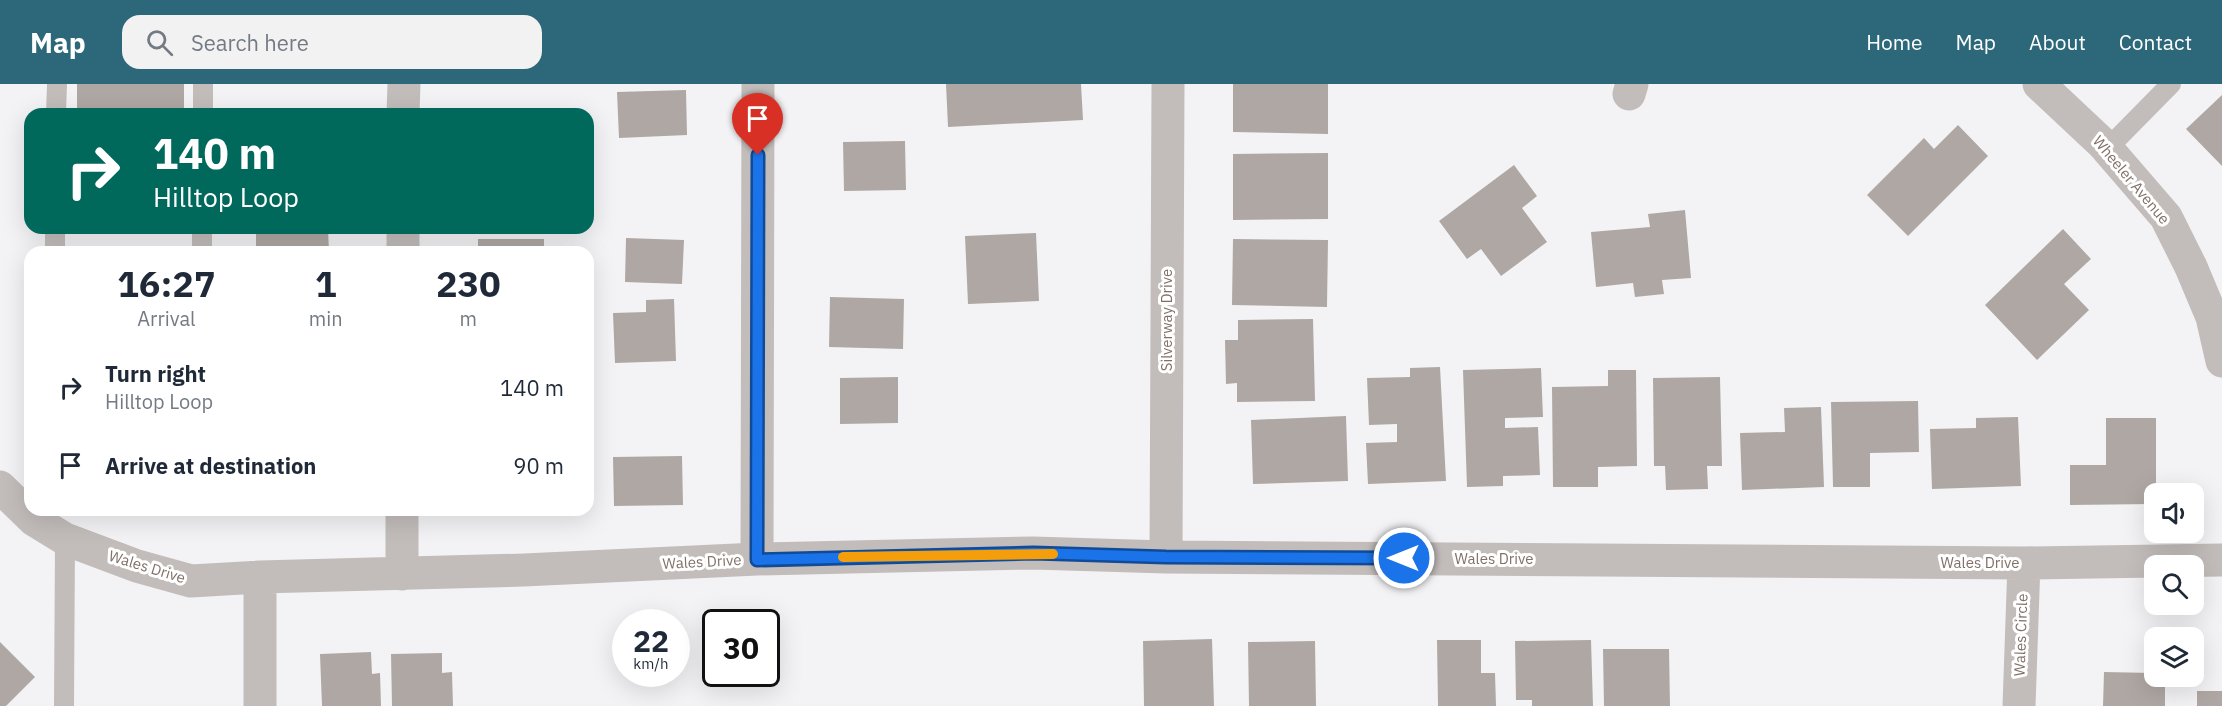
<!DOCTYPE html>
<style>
:root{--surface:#fff;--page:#f2f2f3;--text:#1f2937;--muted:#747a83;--accent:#2c687a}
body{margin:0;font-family:"IBM Plex Sans",sans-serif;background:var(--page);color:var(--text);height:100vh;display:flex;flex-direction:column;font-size:22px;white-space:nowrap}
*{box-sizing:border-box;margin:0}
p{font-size:20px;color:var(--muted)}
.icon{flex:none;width:33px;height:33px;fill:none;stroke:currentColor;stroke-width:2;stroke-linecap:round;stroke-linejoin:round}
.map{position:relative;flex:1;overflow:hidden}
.side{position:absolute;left:24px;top:162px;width:570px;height:270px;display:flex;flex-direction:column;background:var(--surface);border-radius:18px;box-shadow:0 6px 24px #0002}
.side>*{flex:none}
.hud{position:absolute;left:24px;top:24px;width:570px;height:126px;border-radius:18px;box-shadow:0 6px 24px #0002;background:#00695c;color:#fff;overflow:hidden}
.fabs{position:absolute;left:2144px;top:399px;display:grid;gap:12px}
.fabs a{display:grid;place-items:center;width:60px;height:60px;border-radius:12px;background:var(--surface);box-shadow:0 6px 24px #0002;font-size:30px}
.speed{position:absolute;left:612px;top:525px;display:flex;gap:12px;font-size:30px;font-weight:700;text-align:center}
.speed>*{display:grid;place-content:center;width:78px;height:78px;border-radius:50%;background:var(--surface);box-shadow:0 6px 24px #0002;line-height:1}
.speed small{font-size:15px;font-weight:400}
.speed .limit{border:3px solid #111;border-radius:9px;background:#fff;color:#111}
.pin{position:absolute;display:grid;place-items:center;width:51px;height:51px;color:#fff;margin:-62px -26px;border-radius:50% 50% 50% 0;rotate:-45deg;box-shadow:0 0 6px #0007}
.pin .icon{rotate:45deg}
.me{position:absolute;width:66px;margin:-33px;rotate:270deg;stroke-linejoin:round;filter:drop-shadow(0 0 4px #0008)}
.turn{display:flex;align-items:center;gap:21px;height:126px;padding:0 30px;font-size:27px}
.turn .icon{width:78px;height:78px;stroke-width:2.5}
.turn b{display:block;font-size:42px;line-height:51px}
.eta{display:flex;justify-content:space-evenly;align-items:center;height:102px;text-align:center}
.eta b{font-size:36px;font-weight:700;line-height:42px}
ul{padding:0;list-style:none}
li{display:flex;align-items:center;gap:18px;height:78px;padding:0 30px}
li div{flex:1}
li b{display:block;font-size:22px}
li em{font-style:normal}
header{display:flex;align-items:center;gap:36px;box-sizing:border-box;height:84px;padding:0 30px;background:var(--accent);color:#fff}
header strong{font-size:28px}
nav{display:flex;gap:33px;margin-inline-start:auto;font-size:21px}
.search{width:420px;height:54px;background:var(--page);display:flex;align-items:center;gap:15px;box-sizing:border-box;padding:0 21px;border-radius:18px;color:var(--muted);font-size:22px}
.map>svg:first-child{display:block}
.building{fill:#afa7a3}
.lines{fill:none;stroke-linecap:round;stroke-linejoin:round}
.lane{stroke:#c2bdbb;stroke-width:20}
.street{stroke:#c2bdbb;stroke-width:33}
.route-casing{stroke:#114b97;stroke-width:15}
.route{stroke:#1a73e8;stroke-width:10}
.slow{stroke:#f59e0b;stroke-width:10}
.labels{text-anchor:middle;stroke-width:6;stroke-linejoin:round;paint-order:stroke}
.street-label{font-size:15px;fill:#807168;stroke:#fff}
</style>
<header>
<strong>Map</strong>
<div class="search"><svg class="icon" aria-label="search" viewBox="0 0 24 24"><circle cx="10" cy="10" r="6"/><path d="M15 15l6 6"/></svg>Search here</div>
<nav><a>Home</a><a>Map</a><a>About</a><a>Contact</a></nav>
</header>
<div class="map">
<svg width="2222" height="622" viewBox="0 0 2222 622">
<rect width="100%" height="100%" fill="#f3f3f6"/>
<!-- building -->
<path class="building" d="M77,0H184V30H77Z
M946,0H1081L1083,36L948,43Z
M1233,0H1328V50L1233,48Z
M686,6L687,51L619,54L617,8Z
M2222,11V82L2186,45Z
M1958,41L1988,72L1908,152L1867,111L1924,54L1934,65Z
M905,57L906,106L844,107L843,58Z
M1328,69V135L1233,136V70Z
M1514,81L1537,112L1522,124L1547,158L1501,192L1481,165L1467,175L1439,137Z
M1685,126L1691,194L1662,196L1664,210L1635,213L1633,199L1596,203L1591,148L1650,143L1648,130Z
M256,144H328L329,168H256Z
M2063,145L2091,175L2064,200L2089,226L2037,276L1985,221Z
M1036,149L1039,217L968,220L965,152Z
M626,154L684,156L682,200L625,198Z
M478,155H544V168H478Z
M1233,155L1328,156L1327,223L1232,221Z
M830,213L904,215L903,265L829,263Z
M674,215L676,277L615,279L613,229L646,228V216Z
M1313,235L1315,317L1237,318V299L1226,300L1225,256H1238V236Z
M1440,283L1446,397L1368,400L1366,359L1397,358V340L1369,341L1367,294L1410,293V284Z
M1541,284L1543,333L1505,334V344L1538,343L1540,391L1503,392V402L1467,403L1463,286Z
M1608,286H1636L1637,382L1598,383V403H1553L1552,303L1608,302Z
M898,293V339L840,340V294Z
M1720,293L1722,382H1707L1708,405L1666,406L1665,382H1654L1653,294Z
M1918,317L1919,368L1870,369V403H1833L1831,318Z
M1821,323L1824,403L1742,406L1740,349L1785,348L1784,324Z
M1346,332L1348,397L1253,400L1251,336Z
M2018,333L2021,402L1932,405L1930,345L1976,344V334Z
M2106,334H2156V410H2154V420L2070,421V381H2106Z
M682,372L683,421L614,422L613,373Z
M1212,555L1214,622H1144L1143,557Z
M1437,556H1481V589H1495L1496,622H1438Z
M1591,556L1593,622H1532V616H1516L1515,557Z
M1315,557L1316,622H1249L1248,558Z
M0,558L35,593L6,622H0Z
M1603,565H1669L1670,622H1604Z
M371,568L372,590L380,589L381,622H322L320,570Z
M442,569V589L452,588L453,622H392L391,570Z
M2104,588L2154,589V592H2165V622H2103Z
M2197,607H2222V622H2197Z"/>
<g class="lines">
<!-- lane -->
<path class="lane" d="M56,30L57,0
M203,30V0
M2107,65L2171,0
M55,168V144
M202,168V144
M64,622L65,455"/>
<!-- street -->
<path class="street" d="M2039,0L2103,60L2166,133L2191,183L2212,233L2222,277
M1629,10L1632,0
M403,30L404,0
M403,168V144
M0,403L34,436L65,455L137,482L191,497L260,493L524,486L757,475L1033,469L1166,473L2024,479L2222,476
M1166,473L1168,0
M757,475L758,0
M402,490V426
M260,622V493
M2019,622L2024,479"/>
</g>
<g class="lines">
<!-- route casing -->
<g class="route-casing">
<path id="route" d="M758,71L757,476L1033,469L1166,473L1404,474"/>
</g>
<!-- route -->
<use href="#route" class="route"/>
<!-- slow -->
<path class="slow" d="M843,473L1053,470"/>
</g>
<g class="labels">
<!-- street labels -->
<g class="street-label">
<text transform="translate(2131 96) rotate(50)" y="5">Wheeler Avenue</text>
<text transform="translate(1167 236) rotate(-90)" y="5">Silverway Drive</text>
<text x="1494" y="480">Wales Drive</text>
<text transform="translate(702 478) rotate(-3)" y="5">Wales Drive</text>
<text x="1980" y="484">Wales Drive</text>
<text transform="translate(147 483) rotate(17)" y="5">Wales Drive</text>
<text transform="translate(2021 551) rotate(-88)" y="5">Wales Circle</text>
</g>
</g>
</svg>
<div class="fabs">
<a><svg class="icon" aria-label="sound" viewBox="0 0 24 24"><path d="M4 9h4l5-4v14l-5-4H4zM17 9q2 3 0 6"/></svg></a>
<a><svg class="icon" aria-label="search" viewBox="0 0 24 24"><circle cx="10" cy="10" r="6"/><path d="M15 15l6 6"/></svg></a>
<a><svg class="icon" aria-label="layers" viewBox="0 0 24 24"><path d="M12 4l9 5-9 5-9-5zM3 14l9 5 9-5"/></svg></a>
</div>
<div class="speed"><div>22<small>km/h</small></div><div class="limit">30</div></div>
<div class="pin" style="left:758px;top:71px;background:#d93025"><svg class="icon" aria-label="arrive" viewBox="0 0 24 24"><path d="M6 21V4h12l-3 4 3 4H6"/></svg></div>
<svg class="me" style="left:1404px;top:474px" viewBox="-20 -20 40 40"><circle r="17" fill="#1a73e8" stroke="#fff" stroke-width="3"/><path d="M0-11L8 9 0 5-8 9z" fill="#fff"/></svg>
<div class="hud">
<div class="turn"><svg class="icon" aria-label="right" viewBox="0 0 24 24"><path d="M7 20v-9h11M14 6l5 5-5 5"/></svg><div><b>140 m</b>Hilltop Loop</div></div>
</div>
<section class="side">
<div class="eta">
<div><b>16:27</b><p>Arrival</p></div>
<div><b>1</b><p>min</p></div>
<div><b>230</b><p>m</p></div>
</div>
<ul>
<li><svg class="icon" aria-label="right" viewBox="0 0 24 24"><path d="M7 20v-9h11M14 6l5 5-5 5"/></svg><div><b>Turn right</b><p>Hilltop Loop</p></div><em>140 m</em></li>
<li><svg class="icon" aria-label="arrive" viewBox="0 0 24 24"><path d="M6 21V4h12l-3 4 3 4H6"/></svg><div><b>Arrive at destination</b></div><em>90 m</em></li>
</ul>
</section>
</div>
